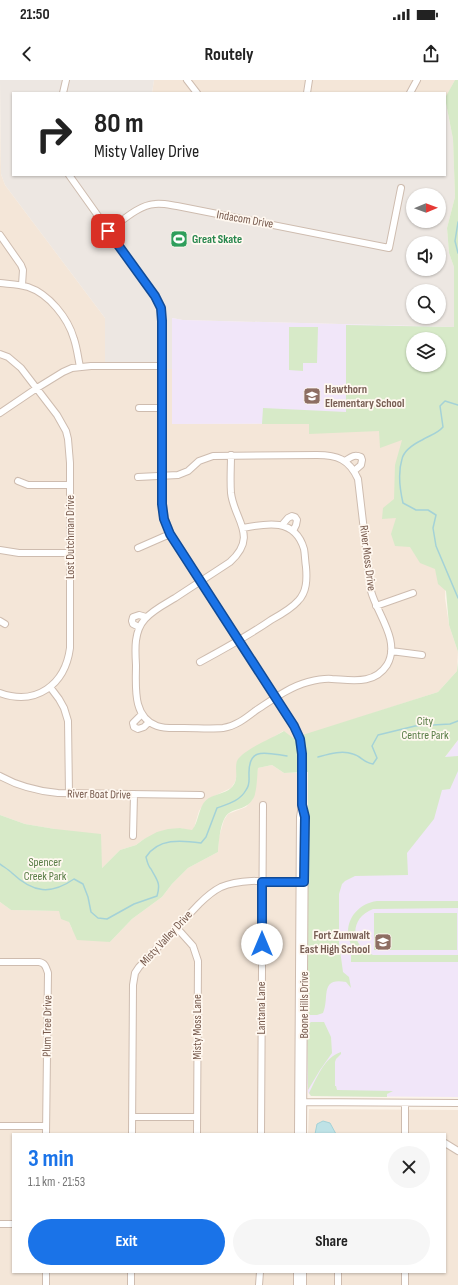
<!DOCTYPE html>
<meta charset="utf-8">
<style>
:root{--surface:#fff;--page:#f6f6f6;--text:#222;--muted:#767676;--accent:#1a73e8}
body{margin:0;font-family:"Sofia Sans Condensed",sans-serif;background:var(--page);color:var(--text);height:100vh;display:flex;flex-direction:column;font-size:15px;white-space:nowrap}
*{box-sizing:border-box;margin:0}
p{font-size:13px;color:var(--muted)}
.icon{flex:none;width:22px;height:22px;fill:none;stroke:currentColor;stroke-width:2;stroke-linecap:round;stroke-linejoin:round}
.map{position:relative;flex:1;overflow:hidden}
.sheet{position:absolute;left:12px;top:1053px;width:434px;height:140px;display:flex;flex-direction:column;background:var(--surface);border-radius:0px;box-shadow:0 1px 3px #0004}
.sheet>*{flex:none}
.hud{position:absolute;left:12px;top:12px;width:434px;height:84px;border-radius:0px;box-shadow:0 1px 3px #0004;background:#fff;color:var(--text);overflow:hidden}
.needle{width:26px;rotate:89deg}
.fabs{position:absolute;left:406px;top:108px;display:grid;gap:8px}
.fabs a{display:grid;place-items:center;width:40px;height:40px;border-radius:50%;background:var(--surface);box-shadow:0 1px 3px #0004;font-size:20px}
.pin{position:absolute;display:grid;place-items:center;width:34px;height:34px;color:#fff;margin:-17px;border-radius:8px;box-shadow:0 2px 6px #0006}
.me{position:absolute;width:44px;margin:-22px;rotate:0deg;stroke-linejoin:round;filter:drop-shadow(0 0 3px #0008)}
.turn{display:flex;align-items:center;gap:14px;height:84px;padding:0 16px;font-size:18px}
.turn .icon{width:52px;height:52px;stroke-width:2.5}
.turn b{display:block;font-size:28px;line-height:34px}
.round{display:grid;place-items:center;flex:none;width:42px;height:42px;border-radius:21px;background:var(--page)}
.headline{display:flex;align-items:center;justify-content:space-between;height:68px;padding:0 16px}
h1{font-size:24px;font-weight:700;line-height:30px;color:var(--accent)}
.action{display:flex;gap:8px;margin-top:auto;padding:8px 16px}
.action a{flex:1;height:46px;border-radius:24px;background:var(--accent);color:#fff;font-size:16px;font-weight:700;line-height:46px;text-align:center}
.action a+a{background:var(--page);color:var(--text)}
.status{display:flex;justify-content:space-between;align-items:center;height:28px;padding:0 20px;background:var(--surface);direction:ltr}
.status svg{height:11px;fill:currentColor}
header{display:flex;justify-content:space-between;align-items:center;height:52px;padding:0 16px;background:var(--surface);font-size:18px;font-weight:700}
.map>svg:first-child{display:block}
.residential{fill:#f4e6d8}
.industrial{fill:#ede7e2;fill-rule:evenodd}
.education{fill:#f1e6f9;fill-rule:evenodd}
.green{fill:#d7eac8;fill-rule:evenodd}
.water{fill:#bee2e6;stroke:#a4d2d7}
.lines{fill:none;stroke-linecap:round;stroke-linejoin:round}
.stream{stroke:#a4d2d7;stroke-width:1.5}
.minor-casing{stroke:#cebcaf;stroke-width:8}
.minor{stroke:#fff;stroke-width:6}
.route-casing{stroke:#114b97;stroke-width:10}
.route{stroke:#1a73e8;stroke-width:7}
.labels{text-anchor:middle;stroke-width:3.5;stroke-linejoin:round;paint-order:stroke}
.street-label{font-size:12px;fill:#775a4d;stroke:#fff8f0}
.leisure-label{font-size:12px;font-weight:bold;fill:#27864d;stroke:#fff8f0;text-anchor:start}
.education-label{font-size:12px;font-weight:bold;fill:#785e54;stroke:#fff8f0;text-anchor:start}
.park-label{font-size:12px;fill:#587c45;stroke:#fff8f0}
</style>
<div class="status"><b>21:50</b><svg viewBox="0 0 49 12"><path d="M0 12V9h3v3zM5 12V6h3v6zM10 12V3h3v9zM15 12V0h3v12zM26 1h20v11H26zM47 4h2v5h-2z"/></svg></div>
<header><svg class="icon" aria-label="back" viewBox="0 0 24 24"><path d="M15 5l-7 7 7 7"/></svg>Routely<svg class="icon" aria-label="share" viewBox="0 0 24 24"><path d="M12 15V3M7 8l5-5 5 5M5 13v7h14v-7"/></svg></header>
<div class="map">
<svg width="458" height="1205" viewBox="0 0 458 1205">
<rect width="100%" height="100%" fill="#fcf4ea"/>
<!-- residential -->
<path class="residential" d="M154,0H455L445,19V13H152Z
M0,38L1,94L5,105L105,238V289H172V344L451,343L445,518L449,545L458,572L457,591L438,612L293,659L283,651L237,681V695L235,702L231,708L206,720L199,731L194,748L192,751L180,748L144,759L136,765L120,770L101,789L55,749L25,744L0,735Z
M272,685L284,693H298L296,1054H13V1192H295V1205H0V822L11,830L60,831L69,842L72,849L110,862L132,839L162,817L172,804L188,788L218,772L219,757L224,740L228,734L246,727L253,719L258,688Z
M309,1029L458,1030V1205H307V1192H445V1054H308Z"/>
<!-- industrial -->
<path class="industrial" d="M0,0H154L152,13H13V95H445V18L453,59L455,117L447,148L449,173L454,187V247L183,240L172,238V289H105V238L5,105L1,94ZM413,115H439V141H413ZM413,163H439V189H413ZM413,211H439V237H413Z"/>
<!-- education -->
<path class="education" d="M172,238L183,240L454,247L451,343L172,344ZM413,259H439V285H413Z
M458,660V1017L311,1016L308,1013L307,1002L309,692L445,677Z"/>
<!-- green -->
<path class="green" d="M455,0H458V572L449,545L446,511L438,504L435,489L420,483L410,467L395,466L391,454L396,438L382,439L383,428L394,419L395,385L402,360L380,368L379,351L309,354V344H262L263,328L346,332V245L454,247V187L449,173L447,148L455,117L453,59L445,18ZM413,259H439V285H413Z
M289,247H318L317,283H303V291L289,290Z
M458,582V660L445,677L458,676V691L450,709L442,710L434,739L407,773L408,795L355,796L345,801L342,804L339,814V863L343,892L349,897L351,908L346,902C319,897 330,918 323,933L317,935H307L308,692L284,693L272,685L258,688C257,696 257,713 253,719C247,729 237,728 229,733C220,739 219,762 218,772L188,788L172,804L162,817L132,839L110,862L77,860L69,842L61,839L59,831L11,830L0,822V735L25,744L55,749L101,754L102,788L120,770L136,765L144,759L157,752L168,749L180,748L192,750C199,742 198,728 206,720C213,714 225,714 231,708C240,700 234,689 237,681C242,670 273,658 284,651L293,658L438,612L457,591Z
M377,821H458V828L373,829C349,838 350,866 373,875H458V882H351V875H359C338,856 349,825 377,821Z
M374,833H457V870H374Z
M311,942H324L331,957L332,973L320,990L308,1010L307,945Z
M341,972V974L336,979L335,982V1006H336L337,1010L393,1011L387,1014V1017L311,1016L309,1013C316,1000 324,977 341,972Z"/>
<!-- water -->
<path class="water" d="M323,1041L330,1043L336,1054H315L317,1044Z"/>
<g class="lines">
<!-- stream -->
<path class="stream" d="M458,142L455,161L458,173
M458,325L445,321L440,326L443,347C437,354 430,355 422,360C414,364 404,370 402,379C398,392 400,410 403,423L416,430H428L436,435L433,448L436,466L458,518
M318,677C329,674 342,670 353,674C361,676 364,683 373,684L377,678L372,666L378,655L415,646L450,644L458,641
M0,784C4,787 9,790 12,793C33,813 51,815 74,799L83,804L88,817L91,832L98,838L107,839L134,824L157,816C161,803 157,800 151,789C148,786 147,781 146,777C158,758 181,760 201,763L206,757L217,728C228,724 240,721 246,710C250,705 249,701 249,695C248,666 266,673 287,676"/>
<!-- minor casing -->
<g class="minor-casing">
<path id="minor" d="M187,0L197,13
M63,13L66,0
M307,13L309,0
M410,13L417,0
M69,95L155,216L161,228L162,241L163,424L164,439L170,454L294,646L300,659L302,674V725L300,737L298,1054
M108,151C121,142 138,125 155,124C162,123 170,125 177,126L389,168L401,108
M0,155L21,185L23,190L22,205
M0,203C9,204 19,204 28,207C49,214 68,238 74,259C77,268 78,277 80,287
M0,274L8,277L21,288L57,335L66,351L68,359L70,383V568C65,605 36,626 0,613
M139,328H162
M0,333L37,308L63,292L72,288L91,286H162
M345,381C351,377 354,374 361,377L362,380L361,385L354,391
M138,397L178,395L188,391L199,381L213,376L317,375C337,375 349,379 358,399L371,511C377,534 401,561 387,585C374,605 352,600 332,599C324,598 316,600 308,602C289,607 272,620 255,631C246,638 236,646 223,648C211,649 197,648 184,648C175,648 165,649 157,646C132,637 136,606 136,585C135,569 134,551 145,539C153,530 165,524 175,518C193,506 212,494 230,482C259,456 234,440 231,413C230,400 231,387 231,375
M18,401L28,405H70
M282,445L288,438L292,436L295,437L297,440L296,445L293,451
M138,468L170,454
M0,470L19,473H70
M376,526L413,513
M0,541L5,544
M139,547L133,544L132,541L133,537L139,535L146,537
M391,571L422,575
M200,582C224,569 248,556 271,540C280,535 291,529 298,521C307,512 307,499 306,487C305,481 305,474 304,469C295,438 267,443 243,448
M50,607L59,619L64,628L68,641L69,714
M142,634L133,643L134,647L138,649L144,647L149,642
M0,696C18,706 37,711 58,713L201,715
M303,729L305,737L303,1054
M133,756L134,714
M176,847L193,866L198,881L197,1054
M0,882H39C45,883 46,887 48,893L46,1054
M300,1022L458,1023
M405,1023V1054
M132,1037H197
M0,1046H46
M132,1054L133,905L135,893L139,887L199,824C206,817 213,811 221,807C244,797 280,802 304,802
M261,1054L263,725
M445,1063L458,1071
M0,1144H13
M297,1192V1205
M46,1205V1192
M131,1205V1192
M259,1205L260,1192
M303,1205V1192
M338,1205V1192
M405,1205V1192"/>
</g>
<!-- minor -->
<use href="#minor" class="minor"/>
</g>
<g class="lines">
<!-- route casing -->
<g class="route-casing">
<path id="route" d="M108,151L155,216L161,228L162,241V424L164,439L170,454L294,646L300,659L302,674V725L305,737L304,802H262V864"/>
</g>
<!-- route -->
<use href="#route" class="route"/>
</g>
<!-- icons -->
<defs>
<g id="stadium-square" transform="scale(0.9)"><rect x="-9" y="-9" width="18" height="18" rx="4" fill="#2e9e5b" stroke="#fff8f0"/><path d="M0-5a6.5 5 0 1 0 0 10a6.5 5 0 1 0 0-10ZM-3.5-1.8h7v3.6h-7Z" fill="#fff"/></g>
<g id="school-square" transform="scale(0.9)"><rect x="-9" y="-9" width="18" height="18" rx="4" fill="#8d6e63" stroke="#fff8f0"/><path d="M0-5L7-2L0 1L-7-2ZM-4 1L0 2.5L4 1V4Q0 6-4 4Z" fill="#fff"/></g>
</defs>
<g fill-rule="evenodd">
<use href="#stadium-square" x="179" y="159"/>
<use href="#school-square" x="312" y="316"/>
<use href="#school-square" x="383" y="862"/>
</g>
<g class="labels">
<!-- street labels -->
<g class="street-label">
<text transform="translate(245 139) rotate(10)" y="4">Indacom Drive</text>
<text transform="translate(70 457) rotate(-90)" y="4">Lost Dutchman Drive</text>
<text transform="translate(368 478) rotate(83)" y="4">River Moss Drive</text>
<text transform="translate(99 714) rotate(1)" y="4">River Boat Drive</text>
<text transform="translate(166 858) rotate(-47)" y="4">Misty Valley Drive</text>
<text transform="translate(304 925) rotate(-90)" y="4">Boone Hills Drive</text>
<text transform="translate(261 928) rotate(-90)" y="4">Lantana Lane</text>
<text transform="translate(47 946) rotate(-89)" y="4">Plum Tree Drive</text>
<text transform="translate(197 947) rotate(-90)" y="4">Misty Moss Lane</text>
</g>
<!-- leisure labels -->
<g class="leisure-label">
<text x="192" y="163">Great Skate</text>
</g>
<!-- education labels -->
<g class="education-label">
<text x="325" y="313">Hawthorn<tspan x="325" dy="14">Elementary School</tspan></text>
<text x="370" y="859" text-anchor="end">Fort Zumwalt<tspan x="370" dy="14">East High School</tspan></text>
</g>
<!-- park labels -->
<g class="park-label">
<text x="425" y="645">City<tspan x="425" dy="14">Centre Park</tspan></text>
<text x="45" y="786">Spencer<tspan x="45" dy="14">Creek Park</tspan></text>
</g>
</g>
</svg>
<div class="fabs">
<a><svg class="needle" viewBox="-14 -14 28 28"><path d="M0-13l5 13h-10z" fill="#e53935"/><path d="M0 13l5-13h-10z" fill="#767676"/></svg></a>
<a><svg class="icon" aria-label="sound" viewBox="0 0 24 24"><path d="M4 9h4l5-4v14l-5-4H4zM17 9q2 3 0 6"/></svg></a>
<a><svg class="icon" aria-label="search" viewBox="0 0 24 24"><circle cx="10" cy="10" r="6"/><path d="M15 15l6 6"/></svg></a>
<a><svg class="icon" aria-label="layers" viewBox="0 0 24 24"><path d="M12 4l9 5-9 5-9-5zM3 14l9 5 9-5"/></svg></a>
</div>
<div class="pin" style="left:108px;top:151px;background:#d93025"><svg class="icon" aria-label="arrive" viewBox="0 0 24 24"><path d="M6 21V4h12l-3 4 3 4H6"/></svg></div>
<svg class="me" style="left:262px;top:864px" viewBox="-20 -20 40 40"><circle r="19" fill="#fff"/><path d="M0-13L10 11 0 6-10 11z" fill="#1a73e8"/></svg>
<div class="hud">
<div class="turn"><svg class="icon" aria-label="right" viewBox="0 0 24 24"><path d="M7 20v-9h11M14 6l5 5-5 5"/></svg><div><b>80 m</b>Misty Valley Drive</div></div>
</div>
<section class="sheet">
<div class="headline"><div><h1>3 min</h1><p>1.1 km · 21:53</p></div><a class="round"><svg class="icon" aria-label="close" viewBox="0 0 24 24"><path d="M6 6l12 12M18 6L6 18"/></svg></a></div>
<div class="action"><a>Exit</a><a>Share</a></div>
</section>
</div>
